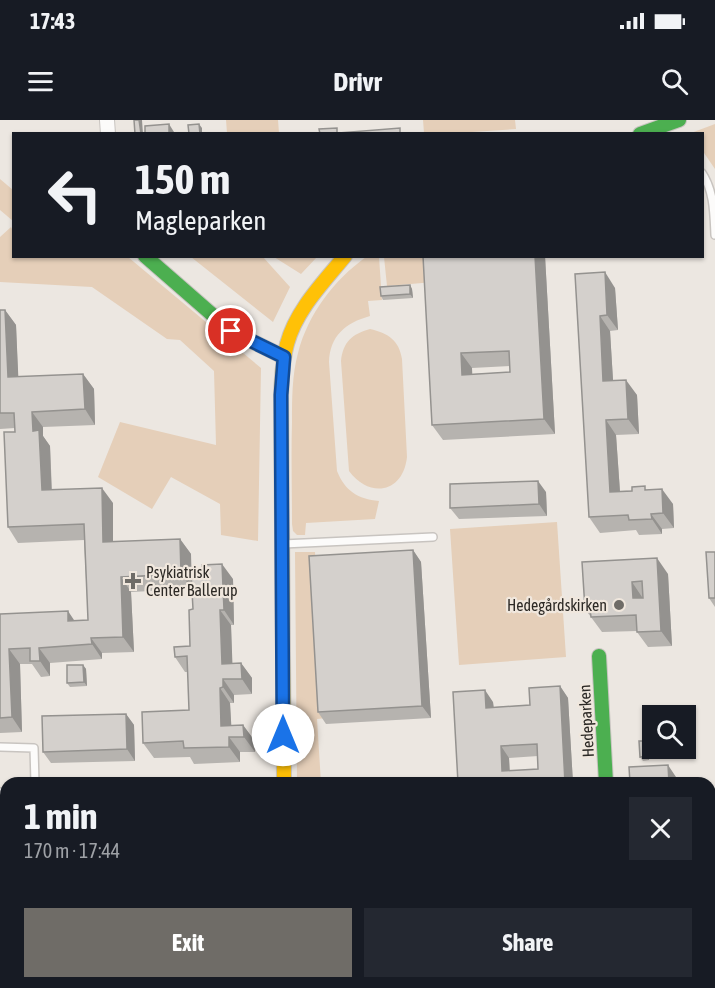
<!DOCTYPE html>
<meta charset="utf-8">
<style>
:root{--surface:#171b24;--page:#242831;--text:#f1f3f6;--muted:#9ea1a6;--accent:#6f6c67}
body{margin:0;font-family:"Asap Condensed",sans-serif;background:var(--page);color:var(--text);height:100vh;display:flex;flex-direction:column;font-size:22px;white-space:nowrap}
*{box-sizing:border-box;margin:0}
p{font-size:20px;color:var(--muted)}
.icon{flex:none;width:33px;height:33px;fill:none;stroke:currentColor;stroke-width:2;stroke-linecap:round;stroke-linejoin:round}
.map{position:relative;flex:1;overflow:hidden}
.details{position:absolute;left:0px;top:657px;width:716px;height:212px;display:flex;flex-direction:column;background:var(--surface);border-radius:18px 18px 0 0;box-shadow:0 2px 4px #0004}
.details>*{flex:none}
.banner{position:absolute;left:12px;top:12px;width:692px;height:126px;border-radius:0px;box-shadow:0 2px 4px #0004;background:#171b24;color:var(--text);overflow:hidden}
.controls{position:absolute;left:642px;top:585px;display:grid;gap:12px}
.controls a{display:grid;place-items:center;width:54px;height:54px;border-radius:0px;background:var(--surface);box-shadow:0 2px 4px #0004;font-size:30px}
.pin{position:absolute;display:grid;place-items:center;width:51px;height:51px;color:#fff;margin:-26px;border:3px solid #fff;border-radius:50%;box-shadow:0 2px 6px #0007}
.me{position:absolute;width:66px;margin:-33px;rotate:0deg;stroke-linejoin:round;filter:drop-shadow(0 0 4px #0008)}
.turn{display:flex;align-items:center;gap:21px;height:126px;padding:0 24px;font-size:27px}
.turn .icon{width:78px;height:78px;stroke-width:2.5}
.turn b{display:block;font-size:42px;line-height:51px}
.round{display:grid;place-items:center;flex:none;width:63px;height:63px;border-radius:0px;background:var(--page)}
.head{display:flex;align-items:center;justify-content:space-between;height:102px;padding:0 24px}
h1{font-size:36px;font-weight:700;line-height:45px}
.button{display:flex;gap:12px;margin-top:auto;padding:12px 24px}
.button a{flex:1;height:69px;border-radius:0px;background:var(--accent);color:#fff;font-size:24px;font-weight:700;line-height:69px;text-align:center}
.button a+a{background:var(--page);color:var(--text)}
.status{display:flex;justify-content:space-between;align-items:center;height:42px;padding:0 30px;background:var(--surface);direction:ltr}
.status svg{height:16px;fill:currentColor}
header{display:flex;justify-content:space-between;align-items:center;height:78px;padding:0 24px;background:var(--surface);font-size:27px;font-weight:700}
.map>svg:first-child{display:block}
.green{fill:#e5cfb9}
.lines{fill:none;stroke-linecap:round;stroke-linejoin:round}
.lane-casing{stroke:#c8c4c0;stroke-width:10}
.street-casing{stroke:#c8c4c0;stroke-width:16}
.fast-casing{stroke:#c8c4c0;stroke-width:16}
.slow-casing{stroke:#c8c4c0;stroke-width:16}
.jam-casing{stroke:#c8c4c0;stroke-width:16}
.lane{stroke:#fcfbfa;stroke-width:7}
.street{stroke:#fcfbfa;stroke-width:14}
.fast{stroke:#4caf50;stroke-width:14}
.slow{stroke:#ffc107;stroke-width:14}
.jam{stroke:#c62828;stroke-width:14}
.wall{fill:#b6b3af;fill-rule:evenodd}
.shaded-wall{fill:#94928f}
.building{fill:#d4d0cc;stroke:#94928f;stroke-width:1.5;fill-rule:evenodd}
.route-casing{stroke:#114b97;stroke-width:15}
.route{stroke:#1a73e8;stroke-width:10}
.poi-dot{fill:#6f6c67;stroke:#f0e7dd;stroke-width:2}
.labels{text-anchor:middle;stroke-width:4.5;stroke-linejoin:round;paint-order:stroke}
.poi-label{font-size:16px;fill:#2c2925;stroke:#f0e7dd;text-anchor:start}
.street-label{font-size:16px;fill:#2c2925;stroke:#f0e7dd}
</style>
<div class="status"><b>17:43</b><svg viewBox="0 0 49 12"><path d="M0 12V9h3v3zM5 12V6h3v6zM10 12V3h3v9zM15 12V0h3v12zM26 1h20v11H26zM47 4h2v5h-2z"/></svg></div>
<header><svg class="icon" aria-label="menu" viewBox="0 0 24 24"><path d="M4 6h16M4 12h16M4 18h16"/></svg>Drivr<svg class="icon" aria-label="search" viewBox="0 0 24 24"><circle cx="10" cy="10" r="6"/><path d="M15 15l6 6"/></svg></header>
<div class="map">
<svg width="715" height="868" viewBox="0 0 715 868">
<rect width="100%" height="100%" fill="#ece7e1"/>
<!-- green -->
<path class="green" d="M226,0H278L279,13H227Z
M423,0H515L516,9L457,13H424Z
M715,4V49L702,30V14L691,13Z
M0,59L13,70V101L0,90Z
M11,107L13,111L14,136L128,137L261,248L258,421L221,415L220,384L171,357L152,389L98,357L120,302L216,325L214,251L180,220L167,219L92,167L0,162V117Z
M191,137H263L290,167L273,202Z
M274,137H317L301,154Z
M366,137H379L382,180L368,181L370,196C345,203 330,216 329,242L337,351C345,371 358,379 379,381L375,399L306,403L305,415H297L293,411L292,404C292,370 291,336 292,302C292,279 292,255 298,233C308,194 334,160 366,137Z
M384,137H432L434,162L387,166Z
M370,209C388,213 399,220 402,239L407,337C403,373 370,379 349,351L341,241C343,222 352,214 370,209Z
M557,402L566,537L459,545L450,409Z
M295,432H315L326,598L317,599L321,663H297Z"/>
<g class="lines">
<!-- lane casing -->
<g class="lane-casing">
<path id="lane" d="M702,53C714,71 714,93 715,115
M283,424L433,417
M0,627L34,628L35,663
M0,672L6,674"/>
</g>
<!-- street casing -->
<g class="street-casing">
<path id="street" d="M107,0L108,14
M616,862V868"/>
</g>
<!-- fast casing -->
<g class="fast-casing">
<path id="fast" d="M640,14L679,0
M145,136L231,211L284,237
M599,536L606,663"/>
</g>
<!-- slow casing -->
<g class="slow-casing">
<path id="slow" d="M284,663L281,275C282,258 282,241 287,224C296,190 323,163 345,136"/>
</g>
<!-- jam casing -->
<g class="jam-casing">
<path id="jam" d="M284,862V868"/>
</g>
<!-- lane -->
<use href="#lane" class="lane"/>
<!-- street -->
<use href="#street" class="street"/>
<!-- fast -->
<use href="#fast" class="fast"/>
<!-- slow -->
<use href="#slow" class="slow"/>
<!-- jam -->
<use href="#jam" class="jam"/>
</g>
<!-- wall -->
<path class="wall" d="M423,136H545L555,314L443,320L432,305ZM510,246V252L472,254V248Z
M575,154L615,168L618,210L610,211L613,261L637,275L639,314L616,315L620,371L648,370L673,384L674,408L662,409V414L639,415L636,410L600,413L589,397Z
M410,165L412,169L413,178L383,180L381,176Z
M0,190H5L16,205L18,257L83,254L94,269L95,305L43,307V316L50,326L52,370L113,383V422L180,419L191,434V453L233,459L234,505H231L232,543H241L252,558V574L234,575V583H230L231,605H243L254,620L255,632H240V642L194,644L190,637L154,638L143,623L189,590L188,552H185L175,537L190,526L193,489L192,469L131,472L134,532L102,533V539L50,543V556L41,557L32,544H20L22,612L0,613V494L75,501L88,500L84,420L18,423L8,407L15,312V308L0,309Z
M546,372L547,396L459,399L450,388Z
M413,430L421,442L431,598L326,604L318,592Z
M715,432V487L709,478Z
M582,442L668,454L672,526L648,527L637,512V511L602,512L585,489Z
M83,545L86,549L87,566L70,567L67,563Z
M560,566L568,578L573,663H458L493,582L494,587L530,585ZM538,636V649L510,651L509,638Z
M126,594L134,605L135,641L51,643L43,632Z
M645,621L648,625L649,640L643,641L640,637Z
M715,682V868H635L631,862H710V683Z
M325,862H445V868H325Z"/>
<!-- shaded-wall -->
<path class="shaded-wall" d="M139,0H142L143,14H141Z
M169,4L174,12V14H169Z
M199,4L202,8V14H200Z
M535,136H545L555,314L544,299Z
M605,152L615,168L618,210L607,195Z
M410,165L412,169L413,178L410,174Z
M5,190L16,205L19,272L8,257Z
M600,196L610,211L614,276L603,261Z
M461,233L472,248L473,270L462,255Z
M83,254L94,269L95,305L85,289Z
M626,260L637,275L639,314L628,299Z
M32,292L43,307V316L50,326L52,385L42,370L33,311Z
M606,300L616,315L621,387L610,372Z
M538,361L546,372L547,396L539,384Z
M102,368L113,383V437L103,422Z
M662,369L673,384L674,408L663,393Z
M651,394L662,409V414L652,399Z
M180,419L191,434L192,469L181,454Z
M413,430L421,442L431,598L422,586Z
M657,438L668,454L672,526L661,511Z
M222,444L233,459L234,505L224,490Z
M121,457L131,472L134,532L123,517Z
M632,462L642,477L643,494L633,478Z
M220,490L231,505L233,559L222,544Z
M68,491L78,506L68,501Z
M91,518L102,533V539L92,524Z
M39,528L50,543V556L40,541Z
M9,529L20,544L22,612L12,597Z
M241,543L252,558V574L242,559Z
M83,545L86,549L87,566L84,562Z
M223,559L234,575V583L223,567Z
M560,566L568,578L573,663H565Z
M220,568L230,583L232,617L221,606Z
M485,570L493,582L494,599L486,588Z
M126,594L134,605L135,641L127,629Z
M243,605L254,620L255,632L244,617Z
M229,617L240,632V642L229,627Z
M645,621L648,625L649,640L646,636Z
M501,626L509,638L510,663L502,651Z
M668,645L676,657V663H669Z
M28,862H38L39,868H29Z
M211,862H221V868H211Z
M438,862H445V868H441Z
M568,862H575V868H568Z"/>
<!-- building -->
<path class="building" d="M134,0H139L141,14H135Z
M169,4V14H145V6Z
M199,4L200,14H189L188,5Z
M337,8V13L320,14L319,9Z
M400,8V14H326Z
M423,136H535L544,299L432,305ZM509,231L510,252L462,255L461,233Z
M605,152L607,195L600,196L603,261L626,260L628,299L606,300L610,372L632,371V367L645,366V370L662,369L663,393L651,394L652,399L629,400L628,395L589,397L575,154Z
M410,165V174L381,176L380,167Z
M0,190H5L8,257L83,254L85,289L32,292L33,311L39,310L42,370L102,368L103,422L180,419L181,454L121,457L123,517L91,518L92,524L39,528L40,541H30V528L9,529L12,597L0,598V494L68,491V501L88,500L84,404L8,407L4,312H15L14,293H0Z
M538,361L539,384L450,388V364Z
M413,430L422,586L318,592L309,436Z
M706,432H715V478H709Z
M657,438L661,511L637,512L636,495L591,497L590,488L585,489L582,442ZM642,461L643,478H633L632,462Z
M222,444L224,490H220L222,544L241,543L242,559H223V567L220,568L221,606L243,605L244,617H229V627L184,628L183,621L143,623L142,592L189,590L187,536L175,537L174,527L190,526L189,490L193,489L191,453L202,452V445Z
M67,545H83L84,562L67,563Z
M560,566L565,663H458L453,572L485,570L486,588L530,585L529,568ZM537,624L538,649L502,651L501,626Z
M126,594L127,629L43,632L42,596Z
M639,621H645L646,636L640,637Z
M668,645L669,663H630L629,647Z
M715,682V808H710V683Z
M0,755H6V862H28L29,868H0Z
M710,808H715V853L710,854Z
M149,862H211V868H143Z
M325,862H428L330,868H325Z
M479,862H568V868H479Z"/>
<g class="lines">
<!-- route casing -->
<g class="route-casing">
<path id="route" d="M231,211L284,237L281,275L283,615"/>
</g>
<!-- route -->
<use href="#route" class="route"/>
</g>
<!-- markers -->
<g class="poi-dot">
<path d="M130 452h6v6h6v6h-6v6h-6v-6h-6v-6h6z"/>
<circle cx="619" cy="485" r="6"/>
</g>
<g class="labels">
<!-- poi labels -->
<g class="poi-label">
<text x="146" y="458">Psykiatrisk<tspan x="146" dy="18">Center Ballerup</tspan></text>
<text x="607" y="491" text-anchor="end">Hedegårdskirken</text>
</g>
<!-- street labels -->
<g class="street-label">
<text transform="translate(586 601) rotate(-93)" y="6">Hedeparken</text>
</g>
</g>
</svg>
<div class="controls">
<a><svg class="icon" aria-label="search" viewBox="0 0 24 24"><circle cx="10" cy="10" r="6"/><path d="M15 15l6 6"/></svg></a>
</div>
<div class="pin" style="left:231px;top:211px;background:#d93025"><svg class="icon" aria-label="arrive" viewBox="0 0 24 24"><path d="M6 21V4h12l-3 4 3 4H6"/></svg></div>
<svg class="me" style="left:283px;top:615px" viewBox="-20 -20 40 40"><circle r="19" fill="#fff"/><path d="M0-13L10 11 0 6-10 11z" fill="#1a73e8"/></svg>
<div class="banner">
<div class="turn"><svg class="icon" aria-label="left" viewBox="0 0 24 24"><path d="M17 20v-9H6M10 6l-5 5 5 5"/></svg><div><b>150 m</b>Magleparken</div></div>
</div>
<section class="details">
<div class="head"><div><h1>1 min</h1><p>170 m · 17:44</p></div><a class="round"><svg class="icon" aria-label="close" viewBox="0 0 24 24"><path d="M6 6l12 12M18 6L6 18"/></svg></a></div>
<div class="button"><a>Exit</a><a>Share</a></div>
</section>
</div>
